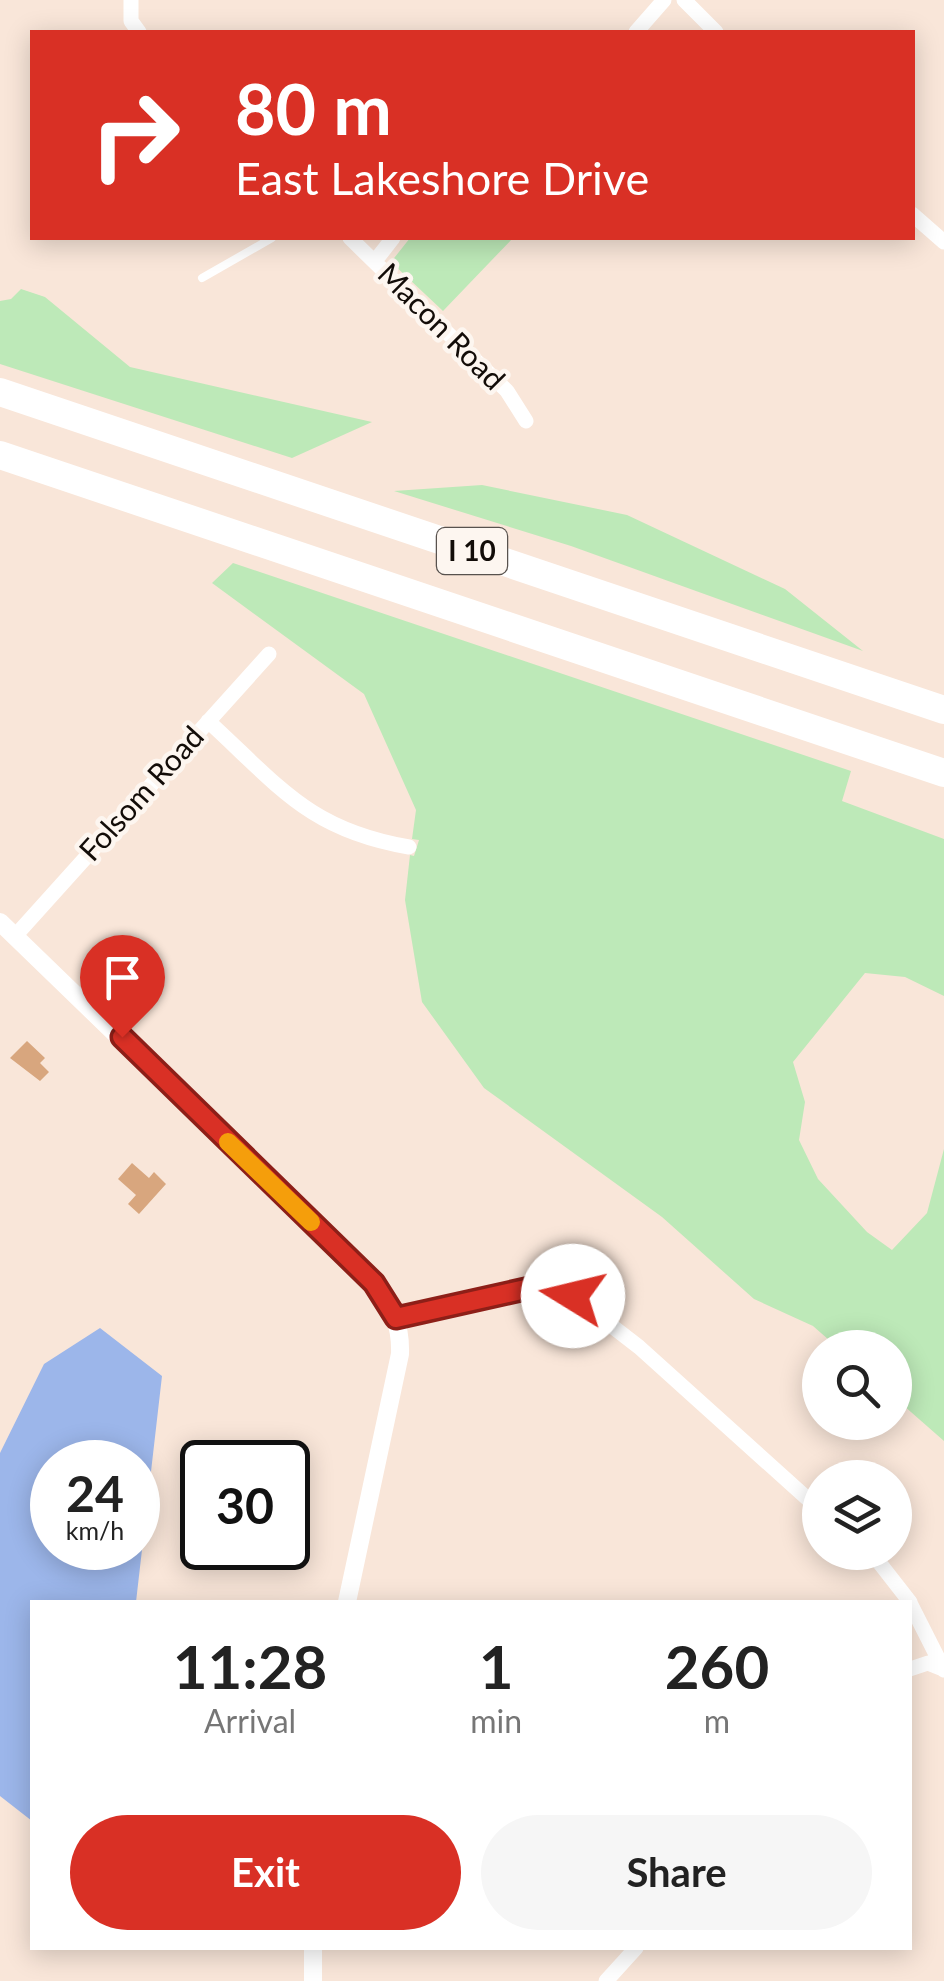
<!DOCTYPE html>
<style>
:root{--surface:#fff;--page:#f6f6f6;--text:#222;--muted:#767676;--accent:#d93025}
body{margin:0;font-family:Lato,sans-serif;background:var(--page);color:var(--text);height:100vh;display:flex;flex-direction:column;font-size:38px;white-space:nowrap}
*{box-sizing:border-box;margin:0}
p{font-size:32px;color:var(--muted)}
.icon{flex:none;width:55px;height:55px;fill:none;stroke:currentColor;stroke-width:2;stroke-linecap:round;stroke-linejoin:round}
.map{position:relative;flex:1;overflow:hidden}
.side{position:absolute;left:30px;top:1600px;width:882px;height:350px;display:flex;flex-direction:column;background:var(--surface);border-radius:0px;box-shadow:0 5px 25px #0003}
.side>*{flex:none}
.banner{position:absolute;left:30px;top:30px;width:885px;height:210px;border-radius:0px;box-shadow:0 5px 25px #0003;background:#d93025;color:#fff;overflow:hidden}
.controls{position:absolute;left:802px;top:1330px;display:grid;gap:20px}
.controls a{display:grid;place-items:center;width:110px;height:110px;border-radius:50%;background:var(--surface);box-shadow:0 5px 25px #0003;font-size:50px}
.speed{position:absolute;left:30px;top:1440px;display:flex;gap:20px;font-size:50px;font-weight:700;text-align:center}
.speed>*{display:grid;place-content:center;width:130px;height:130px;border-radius:50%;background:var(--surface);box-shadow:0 5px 25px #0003;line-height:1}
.speed small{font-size:25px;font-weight:400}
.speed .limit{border:5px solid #111;border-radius:15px;background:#fff;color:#111}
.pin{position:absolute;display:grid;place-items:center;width:85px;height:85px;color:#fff;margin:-102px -42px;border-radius:50% 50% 50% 0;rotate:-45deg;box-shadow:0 0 10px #0007}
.pin .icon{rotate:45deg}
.me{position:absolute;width:110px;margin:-55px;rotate:279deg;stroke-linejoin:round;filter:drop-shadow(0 0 8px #0008)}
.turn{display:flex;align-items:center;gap:35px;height:210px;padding:0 40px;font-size:45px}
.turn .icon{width:130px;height:130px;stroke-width:2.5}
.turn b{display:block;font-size:70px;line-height:85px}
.eta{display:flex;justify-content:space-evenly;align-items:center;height:170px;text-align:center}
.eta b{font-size:60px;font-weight:700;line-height:70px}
.primary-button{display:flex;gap:20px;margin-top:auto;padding:20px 40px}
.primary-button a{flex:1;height:115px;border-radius:60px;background:var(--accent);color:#fff;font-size:40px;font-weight:700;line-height:115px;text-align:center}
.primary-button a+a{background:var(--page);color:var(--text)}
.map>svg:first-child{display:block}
.green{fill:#bde9b8}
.water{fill:#9cb6ea;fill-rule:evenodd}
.building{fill:#d8a67e}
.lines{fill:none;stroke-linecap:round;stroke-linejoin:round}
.service{stroke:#fff;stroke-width:8}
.minor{stroke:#fff;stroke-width:15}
.tertiary{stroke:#fff;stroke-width:18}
.motorway{stroke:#fff;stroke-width:28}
.route-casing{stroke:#8d1f18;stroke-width:25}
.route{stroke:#d93025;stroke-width:18}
.slow{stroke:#f59e0b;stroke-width:18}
.labels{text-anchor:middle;stroke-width:9;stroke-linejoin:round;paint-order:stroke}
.shield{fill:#fdf6f0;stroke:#58524e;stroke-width:2.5}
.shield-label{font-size:28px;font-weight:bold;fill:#120c08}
.street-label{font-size:30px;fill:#120c08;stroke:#fdf6f0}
</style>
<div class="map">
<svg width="944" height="1981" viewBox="0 0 944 1981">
<rect width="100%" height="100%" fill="#f9e6d9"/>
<!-- green -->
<path class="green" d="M410,238H513L443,311L391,262Z
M21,289L45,297L130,367L372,422L292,458L0,364V301L11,299Z
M482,485L627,515L785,589L863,651L571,546L394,491Z
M233,563L851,771L842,801L944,839V996L905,977L865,973L793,1062L805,1102L799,1140L818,1179L867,1232L892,1250L927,1213L944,1149V1441L895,1398V1348L837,1347L813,1326L754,1299L662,1217L484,1088L422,1002L405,900L410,855L414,856L419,840L412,839L416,810L364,694L212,583Z"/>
<!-- water -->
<path class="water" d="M100,1328L162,1376L136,1602H32V1821L0,1796V1453L44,1364ZM52,1462H138V1548H52L37,1507Z"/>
<!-- building -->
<path class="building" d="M27,1041L45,1058L40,1063L49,1072L40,1081L10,1058Z
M132,1163L149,1178L154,1172L166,1184L139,1214L128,1204L136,1195L118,1179Z"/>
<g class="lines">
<!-- service -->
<path class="service" d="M202,278L272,238"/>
<!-- minor -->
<path class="minor" d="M131,0V21L139,32
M684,0L716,32
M636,32L664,0
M912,214L944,242
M350,238L507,391L526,421
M375,261L393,238
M208,721C279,786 309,830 409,847
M16,935L269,654
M396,1318L530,1288L573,1296L639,1347L820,1510
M871,1552L910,1602
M910,1603L944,1670
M910,1669L928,1663L943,1669
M606,1981L636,1948"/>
<!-- tertiary -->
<path class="tertiary" d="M0,922L373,1283C392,1306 401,1324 400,1354L347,1602
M313,1981V1948"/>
<!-- motorway -->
<path class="motorway" d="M0,392L944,710
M0,455L944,773"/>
</g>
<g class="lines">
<!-- route casing -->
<g class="route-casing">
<path id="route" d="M122,1037L374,1283L396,1318L530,1288L573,1296"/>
</g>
<!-- route -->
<use href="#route" class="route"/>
<!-- slow -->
<path class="slow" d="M228,1142L311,1222"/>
</g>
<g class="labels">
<!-- shield labels -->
<rect class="shield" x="437" y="528" width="70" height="46" rx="8"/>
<g class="shield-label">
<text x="472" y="561">I 10</text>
</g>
<!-- street labels -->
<g class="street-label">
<text transform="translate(441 327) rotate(45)" y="10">Macon Road</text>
<text transform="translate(142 794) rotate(-48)" y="10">Folsom Road</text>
</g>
</g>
</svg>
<div class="controls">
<a><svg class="icon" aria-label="search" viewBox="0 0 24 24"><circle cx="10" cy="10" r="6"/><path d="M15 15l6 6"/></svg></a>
<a><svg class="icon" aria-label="layers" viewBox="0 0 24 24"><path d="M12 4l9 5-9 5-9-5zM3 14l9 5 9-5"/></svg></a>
</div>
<div class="speed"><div>24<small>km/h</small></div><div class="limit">30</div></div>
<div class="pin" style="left:122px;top:1037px;background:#d93025"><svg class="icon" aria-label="arrive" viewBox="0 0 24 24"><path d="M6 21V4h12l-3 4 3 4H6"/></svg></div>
<svg class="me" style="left:573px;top:1296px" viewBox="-20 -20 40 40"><circle r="19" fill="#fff"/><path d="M0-13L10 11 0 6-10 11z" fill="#d93025"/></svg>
<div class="banner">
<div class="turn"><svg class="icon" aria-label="right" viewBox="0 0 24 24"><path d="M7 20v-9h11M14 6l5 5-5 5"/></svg><div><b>80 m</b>East Lakeshore Drive</div></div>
</div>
<section class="side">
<div class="eta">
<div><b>11:28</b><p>Arrival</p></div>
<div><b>1</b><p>min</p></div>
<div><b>260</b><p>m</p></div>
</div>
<div class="primary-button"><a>Exit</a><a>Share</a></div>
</section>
</div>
